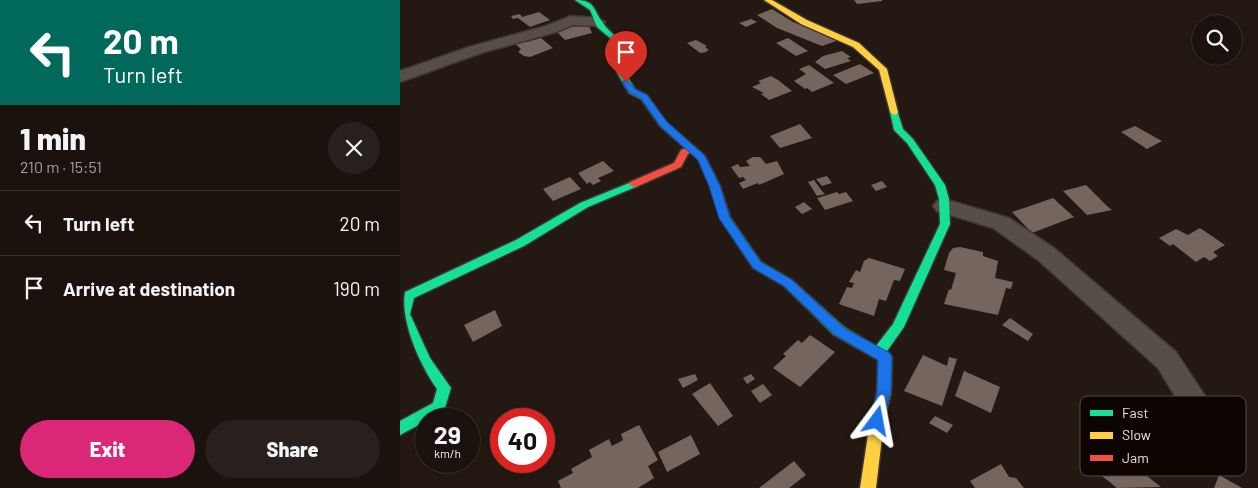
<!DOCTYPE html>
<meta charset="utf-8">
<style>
:root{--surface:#1b120e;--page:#28201c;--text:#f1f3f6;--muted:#a09e9e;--line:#39322e;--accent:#db2777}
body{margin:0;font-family:Barlow,sans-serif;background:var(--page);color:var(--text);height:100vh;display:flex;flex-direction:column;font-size:19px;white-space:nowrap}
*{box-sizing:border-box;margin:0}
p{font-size:16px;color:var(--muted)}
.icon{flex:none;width:28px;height:28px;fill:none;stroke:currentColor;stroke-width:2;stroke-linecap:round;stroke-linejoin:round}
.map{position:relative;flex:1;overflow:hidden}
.side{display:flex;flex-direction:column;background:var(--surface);width:400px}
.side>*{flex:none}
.top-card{background:#00695c;color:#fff;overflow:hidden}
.controls{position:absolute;left:792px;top:15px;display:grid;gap:10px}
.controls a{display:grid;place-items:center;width:50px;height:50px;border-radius:50%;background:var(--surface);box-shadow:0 2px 12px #0003,0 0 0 1px var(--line);font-size:25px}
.speed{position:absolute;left:15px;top:408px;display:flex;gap:10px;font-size:25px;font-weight:700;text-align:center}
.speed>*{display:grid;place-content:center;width:65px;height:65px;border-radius:50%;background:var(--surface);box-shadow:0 2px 12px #0003,0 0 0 1px var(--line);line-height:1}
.speed small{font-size:12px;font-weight:400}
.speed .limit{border:8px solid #d22;background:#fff;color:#111}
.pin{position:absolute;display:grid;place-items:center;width:42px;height:42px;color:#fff;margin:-51px -21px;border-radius:50% 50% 50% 0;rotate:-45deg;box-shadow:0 0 5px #0007}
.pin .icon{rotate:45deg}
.me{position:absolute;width:55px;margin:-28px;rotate:13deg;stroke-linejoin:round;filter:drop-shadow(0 0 4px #0008)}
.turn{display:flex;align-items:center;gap:18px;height:105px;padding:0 20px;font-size:22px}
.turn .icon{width:65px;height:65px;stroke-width:2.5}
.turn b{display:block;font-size:35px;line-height:42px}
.round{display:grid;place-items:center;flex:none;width:52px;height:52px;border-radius:26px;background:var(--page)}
.summary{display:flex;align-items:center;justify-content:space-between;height:85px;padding:0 20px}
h1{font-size:30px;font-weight:800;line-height:38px}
.primary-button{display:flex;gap:10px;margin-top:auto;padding:10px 20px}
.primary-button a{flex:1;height:58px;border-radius:30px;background:var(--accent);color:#fff;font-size:20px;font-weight:800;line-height:58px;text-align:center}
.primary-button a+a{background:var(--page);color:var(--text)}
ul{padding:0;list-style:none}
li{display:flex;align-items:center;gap:15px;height:65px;padding:0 20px;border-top:1px solid var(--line)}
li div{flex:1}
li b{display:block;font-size:19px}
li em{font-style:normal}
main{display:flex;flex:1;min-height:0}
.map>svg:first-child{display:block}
.building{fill:#74665e}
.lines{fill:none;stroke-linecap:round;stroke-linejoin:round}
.street-casing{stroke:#3f3531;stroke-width:3}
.fast-casing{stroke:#3f3531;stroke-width:3}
.slow-casing{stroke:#3f3531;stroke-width:3}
.jam-casing{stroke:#3f3531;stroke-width:3}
.street{fill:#574e48;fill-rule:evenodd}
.fast{fill:#16e098;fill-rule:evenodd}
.slow{fill:#ffcf43;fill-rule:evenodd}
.jam{fill:#f24e42;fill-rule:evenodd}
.route{fill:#1a73e8;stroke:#114b97}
.key{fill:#0d0502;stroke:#524844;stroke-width:1}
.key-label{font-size:14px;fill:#f3e4dd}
</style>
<main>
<section class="side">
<div class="top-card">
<div class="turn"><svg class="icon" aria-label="left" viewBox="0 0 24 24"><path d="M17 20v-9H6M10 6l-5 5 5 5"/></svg><div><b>20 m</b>Turn left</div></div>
</div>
<div class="summary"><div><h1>1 min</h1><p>210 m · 15:51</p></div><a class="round"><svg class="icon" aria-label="close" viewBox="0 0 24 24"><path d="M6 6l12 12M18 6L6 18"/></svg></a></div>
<ul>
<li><svg class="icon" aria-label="left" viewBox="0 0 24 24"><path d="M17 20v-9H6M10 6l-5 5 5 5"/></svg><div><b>Turn left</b></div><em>20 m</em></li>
<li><svg class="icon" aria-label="arrive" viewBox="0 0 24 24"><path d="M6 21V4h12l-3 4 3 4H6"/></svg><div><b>Arrive at destination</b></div><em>190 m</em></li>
</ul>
<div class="primary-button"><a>Exit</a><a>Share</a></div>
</section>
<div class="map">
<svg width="858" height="488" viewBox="0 0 858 488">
<rect width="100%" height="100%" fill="#241812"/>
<!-- building -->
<path class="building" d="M454,0H482V1L457,4Z
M372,9L393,22L439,40L422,46L377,28L357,15Z
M139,12L150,20L130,27L118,18L113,19L111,16L120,14L122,17Z
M351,19L357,22L346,27L339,23Z
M183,24H188L192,33L165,40L156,31Z
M122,38L127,42L141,38L153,48L130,57L124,56L118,52L121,49L113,42Z
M388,38L408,51L396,56L376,43Z
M296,40L307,46L305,47L309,50L306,51L307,52L300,53L287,43Z
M442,51L451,57L447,58L451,61L425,69L415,62L423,56Z
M460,64L474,73L446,84L433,75Z
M409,65L434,83L412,92L407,88L405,89L394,81L406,74L399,69Z
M371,76L378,80L392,91L369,100L361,94L364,93L352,87L361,83L358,81Z
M400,124L412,138L380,148L370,136Z
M735,126L762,141L747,149L721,132Z
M353,157H360L366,164L377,161L384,174L359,185L358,183L343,189L339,183L346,180L343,177L339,178L331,167L338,164L340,167L350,166L346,161Z
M203,161L214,171L198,178L201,181L193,185L190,182L187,184L178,173Z
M427,176L432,183L422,186L416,179Z
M170,177L181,189L153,201L143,189Z
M414,180L422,191L425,194L417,196L408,182Z
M482,181L487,187L476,191L471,185Z
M686,185L707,206L712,210L687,215L663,191Z
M437,192L439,194L446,192L453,201L425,210L417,198Z
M653,198L674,217L632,233L612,212Z
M404,202L412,209L402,214L395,207Z
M800,228L825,245L813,252L818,256L810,261L804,257L796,262L773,244L770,246L759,238L776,229L788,235Z
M560,247L583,252V256L598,261L595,278L613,282L611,289L606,288L598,315L544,304L549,289L551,290L556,273L544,270L549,253L553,248Z
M469,258L505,269L500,281L494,280L486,301L479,299L474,316L439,304L447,287L452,288L454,283L449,282L456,270L460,272L464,261Z
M95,310L102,326L73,342L64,325Z
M610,318L633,334L628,341L602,325Z
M410,335L435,352L400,387L373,368L386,356L383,354L398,340L402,343Z
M523,355L547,366L549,357L557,359L542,406L504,391Z
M564,371L600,387L591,413L555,396Z
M295,374L298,380L283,388L278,379Z
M351,374L355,379L347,384L343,378Z
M310,383L333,416L318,426L292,394Z
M363,384L372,395L360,403L351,391Z
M535,416L553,425L547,433L529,423Z
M239,425L258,460L248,466L254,478L238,488H161L158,481L173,473L171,469L192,457L189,450L209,439L212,446L223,440L221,434Z
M291,435L300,454L267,472L258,452Z
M717,455L728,461L761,487L717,488L702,476Z
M394,461L406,475L389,488H359Z
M601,464L609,477L616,478L624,488H575L570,481Z
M819,475L842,488H814Z"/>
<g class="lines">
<!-- street casing -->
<g class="street-casing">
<path id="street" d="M171,16L198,18L205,22L198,26L173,25L156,32L81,53L0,82V71L69,47L146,26Z
M544,199L609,218L654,248L776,352L813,408L817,417L813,426L803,430L793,426L758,368L638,260L593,228L537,211L533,206L537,201Z"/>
</g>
<!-- fast casing -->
<g class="fast-casing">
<path id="fast" d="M175,0C196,0 193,10 203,23C209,33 222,40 231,47L232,49L225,73L235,89L247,95L266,122L305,156L320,186L330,217L361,262L392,280L444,327L476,346L493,324L540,224L539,199L535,185L507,143L494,130L490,112L494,109L497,110L503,129L513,139L545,185L549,199L550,224L504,327L487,351L492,357L491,393L489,397L484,399L479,397L477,393L478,360L434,335L384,286L353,268L320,218L310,186L298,159L260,126L241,99L229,93L217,73L224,50L197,27L190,10Z
M234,181L239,184L238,186L188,207L124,246L14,298L10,314L30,358L51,388L44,411L31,419H26V421L0,435V421L33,403L37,389C20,365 0,321 5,292L116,240L180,203Z"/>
</g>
<!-- slow casing -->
<g class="slow-casing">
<path id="slow" d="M364,0H372L407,20L459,43L487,69L498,112L497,114L494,115L490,112L479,70L453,47L401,24Z
M484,387L489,389L491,393L484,421L476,488H460L470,421L477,393L479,389Z"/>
</g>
<!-- jam casing -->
<g class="jam-casing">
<path id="jam" d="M291,146L296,149L288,154L281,167L238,186L234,187L229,184L230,182L274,163L281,150Z"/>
</g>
<!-- street -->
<use href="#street" class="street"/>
<!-- fast -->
<use href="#fast" class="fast"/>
<!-- slow -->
<use href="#slow" class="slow"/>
<!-- jam -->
<use href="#jam" class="jam"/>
</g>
<!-- route -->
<path class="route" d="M226,79L235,89L247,95L267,122L305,156L320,186L330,218L361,262L392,280L444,328L490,353L492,357L491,391L482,426L477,427L472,426L470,421L477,391L478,360L435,335L384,286L353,268L319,218L309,186L298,160L260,126L241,98L229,92L222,82Z"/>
<!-- legend -->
<rect x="680" y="396" width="166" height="80" rx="8" class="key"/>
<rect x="690" y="410" width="23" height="6" fill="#16e098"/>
<rect x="690" y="432" width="23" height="7" fill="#ffcf43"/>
<rect x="690" y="455" width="23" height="6" fill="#f24e42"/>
<g class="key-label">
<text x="722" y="418">Fast</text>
<text x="722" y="440">Slow</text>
<text x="722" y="463">Jam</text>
</g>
</svg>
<div class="controls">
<a><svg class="icon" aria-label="search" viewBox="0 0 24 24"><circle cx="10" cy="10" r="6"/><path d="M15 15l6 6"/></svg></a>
</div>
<div class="speed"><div>29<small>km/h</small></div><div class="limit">40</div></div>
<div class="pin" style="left:226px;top:82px;background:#d93025"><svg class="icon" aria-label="arrive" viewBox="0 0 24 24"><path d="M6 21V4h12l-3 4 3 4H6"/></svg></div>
<svg class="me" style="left:477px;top:421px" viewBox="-20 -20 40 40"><path d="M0-17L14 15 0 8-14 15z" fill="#1a73e8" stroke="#fff" stroke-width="4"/></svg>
</div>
</main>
